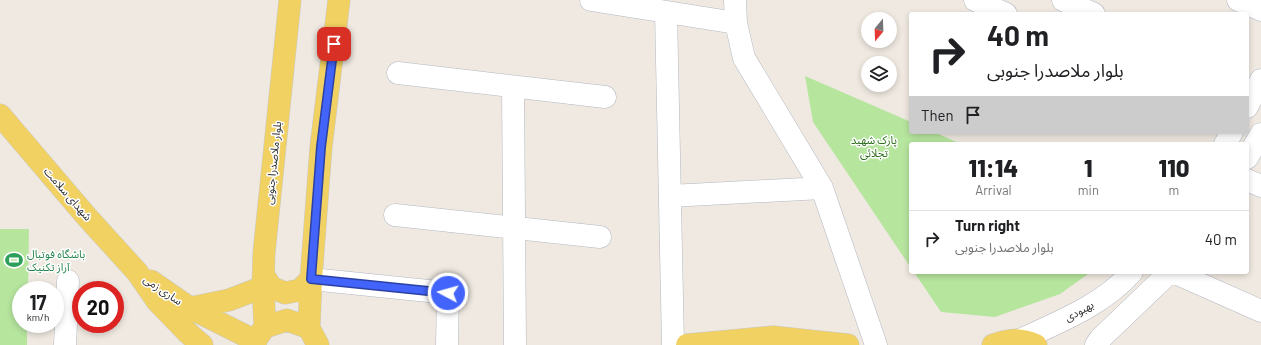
<!DOCTYPE html>
<meta charset="utf-8">
<style>
:root{--surface:#fff;--page:#f2f2f2;--text:#202124;--muted:#757577;--line:#e0e0e0}
body{margin:0;font-family:Barlow,"Noto Sans Arabic",sans-serif;background:var(--page);color:var(--text);height:100vh;display:flex;flex-direction:column;font-size:15px;white-space:nowrap}
*{box-sizing:border-box;margin:0}
p{font-size:13px;color:var(--muted)}
.icon{flex:none;width:22px;height:22px;fill:none;stroke:currentColor;stroke-width:2;stroke-linecap:round;stroke-linejoin:round}
.map{position:relative;flex:1;overflow:hidden}
.drawer{position:absolute;left:909px;top:142px;width:340px;height:132px;display:flex;flex-direction:column;background:var(--surface);border-radius:4px;box-shadow:0 2px 6px #0003}
.drawer>*{flex:none}
.top-card{position:absolute;left:909px;top:12px;width:340px;height:122px;border-radius:4px;box-shadow:0 2px 6px #0003;background:#fff;color:var(--text);overflow:hidden}
.needle{width:26px;rotate:199deg}
.fabs{position:absolute;left:861px;top:12px;display:grid;gap:8px}
.fabs a{display:grid;place-items:center;width:36px;height:36px;border-radius:50%;background:var(--surface);box-shadow:0 2px 6px #0003;font-size:20px}
.speed{position:absolute;left:12px;top:281px;display:flex;gap:8px;font-size:20px;font-weight:700;text-align:center}
.speed>*{display:grid;place-content:center;width:52px;height:52px;border-radius:50%;background:var(--surface);box-shadow:0 2px 6px #0003;line-height:1}
.speed small{font-size:10px;font-weight:400}
.speed .limit{border:6px solid #d22;background:#fff;color:#111}
.pin{position:absolute;display:grid;place-items:center;width:34px;height:34px;color:#fff;margin:-17px;border-radius:8px;box-shadow:0 2px 6px #0006}
.me{position:absolute;width:44px;margin:-22px;rotate:276deg;stroke-linejoin:round;filter:drop-shadow(0 0 3px #0008)}
.turn{display:flex;align-items:center;gap:14px;height:84px;padding:0 12px;font-size:18px}
.turn .icon{width:52px;height:52px;stroke-width:2.5}
.turn b{display:block;font-size:28px;line-height:34px}
.then{display:flex;align-items:center;height:38px;padding:0 12px;background:#0003;gap:8px;font-size:15px}
.eta{display:flex;justify-content:space-evenly;align-items:center;height:68px;text-align:center}
.eta b{font-size:24px;font-weight:800;line-height:28px}
ul{padding:0;list-style:none}
li{display:flex;align-items:center;gap:12px;height:56px;padding:0 12px;border-top:1px solid var(--line)}
li div{flex:1}
li b{display:block;font-size:15px}
li em{font-style:normal}
.map>svg:first-child{display:block}
.green{fill:#b6e59e}
.lines{fill:none;stroke-linecap:round;stroke-linejoin:round}
.minor-casing{stroke:#b4b7c1;stroke-width:23}
.major-casing{stroke:#c9c9c9;stroke-width:23}
.minor{stroke:#fff;stroke-width:22}
.major{stroke:#f2d163;stroke-width:22}
.route-casing{stroke:#2b41a3;stroke-width:10}
.route{stroke:#4264fb;stroke-width:7}
.labels{text-anchor:middle;stroke-width:3;stroke-linejoin:round;paint-order:stroke}
.park-label{font-size:11px;fill:#2c6e1b;stroke:#fff}
.street-label{font-size:11px;fill:#2e2e2e;stroke:#fff}
.leisure-label{font-size:11px;fill:#27864d;stroke:#fff;text-anchor:start}
</style>
<div class="map">
<svg width="1261" height="345" viewBox="0 0 1261 345">
<rect width="100%" height="100%" fill="#efe9e1"/>
<!-- green -->
<path class="green" d="M805,76L911,122V132H934L961,144H911V268L813,122Z
M0,229H29L28,290H21V324H27V345H0Z
M914,272H1091L1060,294L995,317L941,312Z"/>
<g class="lines">
<!-- minor casing -->
<g class="minor-casing">
<path id="minor" d="M591,0L736,23
M735,0L736,23L744,58L822,188L876,345
M975,0L1006,14
M1063,0L1094,14
M1238,0L1261,10
M666,12L673,345
M398,73L605,97
M513,87L515,345
M1247,107L1261,80
M1225,144L1232,132
M1247,158L1261,134
M1247,180L1261,186
M670,196L822,188
M395,215L600,237
M1173,272L1261,311
M311,279L448,293L447,345
M1020,340C1059,322 1103,305 1132,272
M65,345L68,281
M1096,345L1100,339L1170,272"/>
</g>
<!-- major casing -->
<g class="major-casing">
<path id="major" d="M0,115L87,217L137,272L157,301L188,333L202,345
M264,276L271,287L285,293L300,290L311,279
M151,281L190,308L256,341
M190,308L229,300L263,287
M265,327L263,287L264,253L290,0
M309,328L311,279L321,147L339,0
M257,338L265,327L287,320L309,328L318,345
M687,345L773,337L848,345
M993,345C1009,339 1020,338 1036,345"/>
</g>
<!-- minor -->
<use href="#minor" class="minor"/>
<!-- major -->
<use href="#major" class="major"/>
</g>
<g class="lines">
<!-- route casing -->
<g class="route-casing">
<path id="route" d="M334,44L321,147L311,279L448,293"/>
</g>
<!-- route -->
<use href="#route" class="route"/>
</g>
<!-- icons -->
<defs>
<g id="stadium-bare" transform="scale(1.38)"><path d="M0-5a6.5 5 0 1 0 0 10a6.5 5 0 1 0 0-10ZM-3.5-1.8h7v3.6h-7Z" fill="#2e9e5b" stroke="#fff" stroke-width="2.5" paint-order="stroke"/></g>
</defs>
<g fill-rule="evenodd">
<use href="#stadium-bare" x="14" y="260"/>
</g>
<g class="labels">
<!-- park labels -->
<g class="park-label">
<text x="874" y="144">پارک شهید<tspan x="874" dy="13">تجلائی</tspan></text>
</g>
<!-- street labels -->
<g class="street-label">
<text transform="translate(273 163) rotate(-84)" y="4">بلوار ملاصدرا جنوبی</text>
<text transform="translate(68 194) rotate(49)" y="4">شهدای سلامت</text>
<text transform="translate(163 290) rotate(34)" y="4">ساری زمی</text>
<text transform="translate(1079 311) rotate(-28)" y="4">بهبودی</text>
</g>
<!-- leisure labels -->
<g class="leisure-label">
<text x="27" y="258">باشگاه فوتبال<tspan x="27" dy="13">آراز تکنیک</tspan></text>
</g>
</g>
</svg>
<div class="fabs">
<a><svg class="needle" viewBox="-14 -14 28 28"><path d="M0-13l5 13h-10z" fill="#e53935"/><path d="M0 13l5-13h-10z" fill="#757577"/></svg></a>
<a><svg class="icon" aria-label="layers" viewBox="0 0 24 24"><path d="M12 4l9 5-9 5-9-5zM3 14l9 5 9-5"/></svg></a>
</div>
<div class="speed"><div>17<small>km/h</small></div><div class="limit">20</div></div>
<div class="pin" style="left:334px;top:44px;background:#d93025"><svg class="icon" aria-label="arrive" viewBox="0 0 24 24"><path d="M6 21V4h12l-3 4 3 4H6"/></svg></div>
<svg class="me" style="left:448px;top:293px" viewBox="-20 -20 40 40"><circle r="17" fill="#4264fb" stroke="#fff" stroke-width="3"/><path d="M0-11L8 9 0 5-8 9z" fill="#fff"/></svg>
<div class="top-card">
<div class="turn"><svg class="icon" aria-label="right" viewBox="0 0 24 24"><path d="M7 20v-9h11M14 6l5 5-5 5"/></svg><div><b>40 m</b>بلوار ملاصدرا جنوبی</div></div>
<div class="then">Then<svg class="icon" aria-label="arrive" viewBox="0 0 24 24"><path d="M6 21V4h12l-3 4 3 4H6"/></svg></div>
</div>
<section class="drawer">
<div class="eta">
<div><b>11:14</b><p>Arrival</p></div>
<div><b>1</b><p>min</p></div>
<div><b>110</b><p>m</p></div>
</div>
<ul>
<li><svg class="icon" aria-label="right" viewBox="0 0 24 24"><path d="M7 20v-9h11M14 6l5 5-5 5"/></svg><div><b>Turn right</b><p>بلوار ملاصدرا جنوبی</p></div><em>40 m</em></li>
</ul>
</section>
</div>
